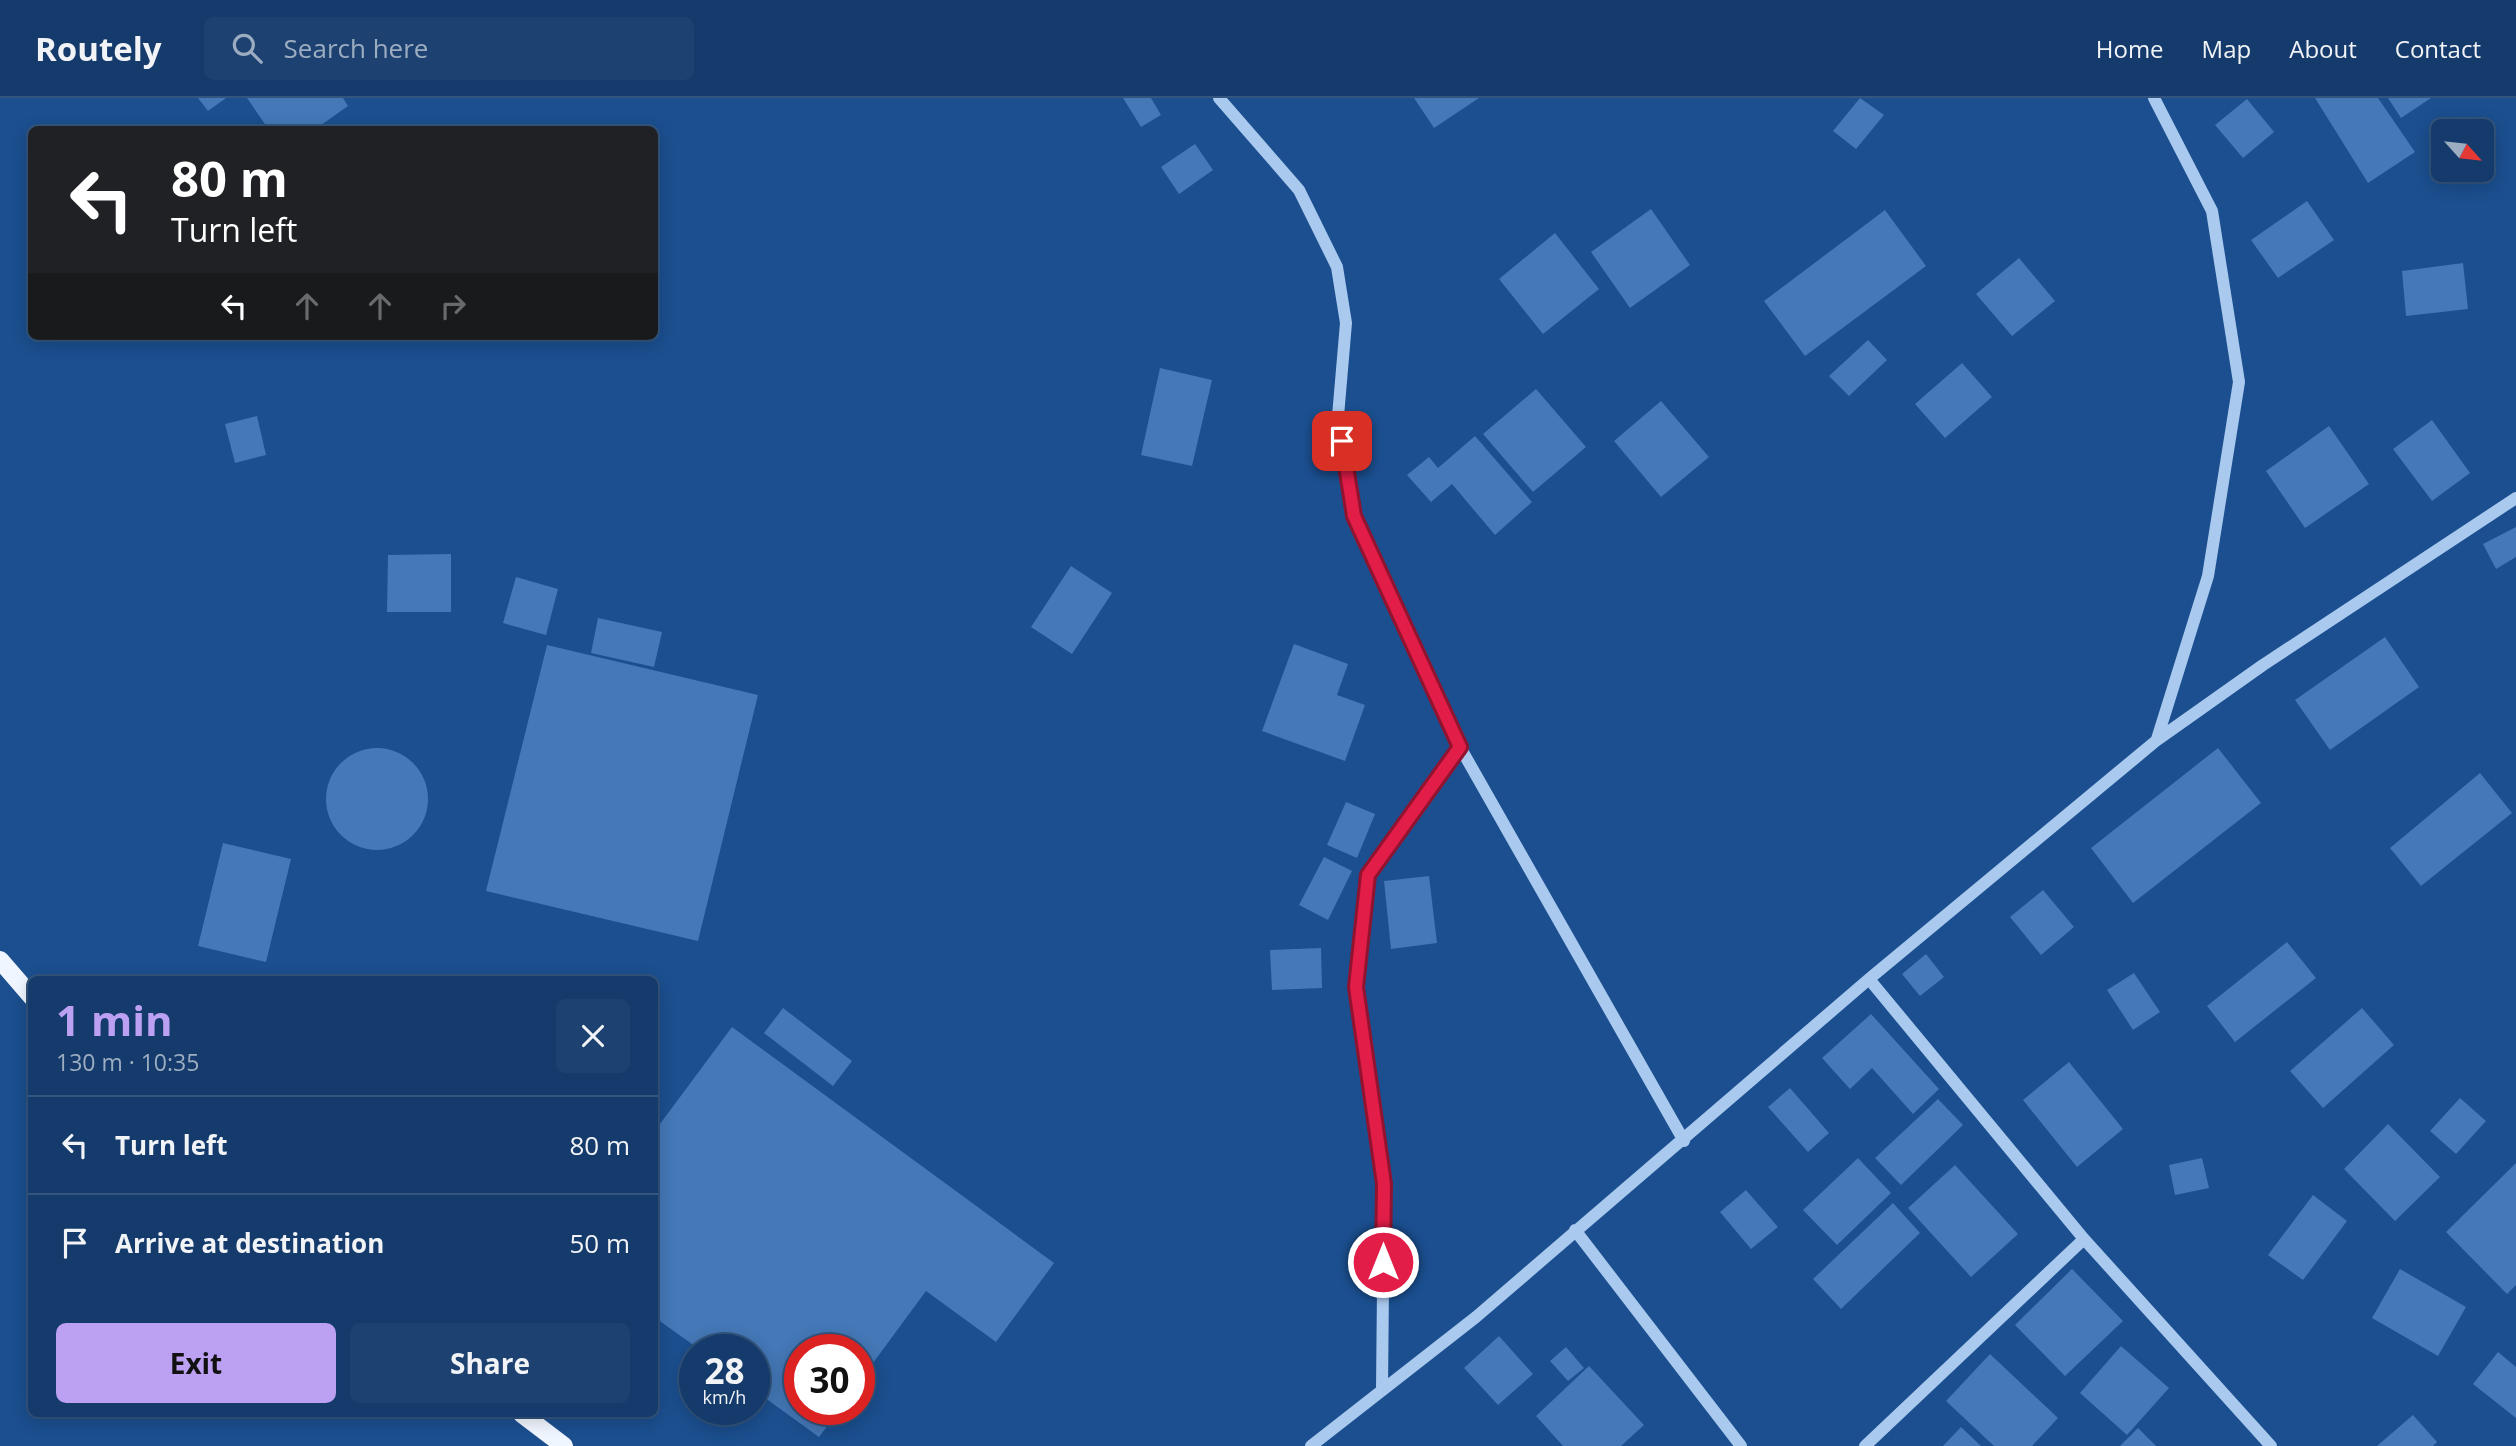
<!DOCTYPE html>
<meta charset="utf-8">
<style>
:root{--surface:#143b6b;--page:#1d4271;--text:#f1f3f6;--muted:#9dadc1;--line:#33557e;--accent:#bca0f2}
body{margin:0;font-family:"Open Sans",sans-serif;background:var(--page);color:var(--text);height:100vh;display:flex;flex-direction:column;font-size:26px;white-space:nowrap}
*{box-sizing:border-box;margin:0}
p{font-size:23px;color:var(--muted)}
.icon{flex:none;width:38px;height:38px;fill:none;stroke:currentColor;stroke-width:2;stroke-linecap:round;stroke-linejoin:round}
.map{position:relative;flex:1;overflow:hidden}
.details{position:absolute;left:28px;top:878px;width:630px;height:441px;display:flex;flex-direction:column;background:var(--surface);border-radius:10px;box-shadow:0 4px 18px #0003,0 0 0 2px var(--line)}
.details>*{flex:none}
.top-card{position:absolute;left:28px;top:28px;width:630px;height:214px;border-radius:10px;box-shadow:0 4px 18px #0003,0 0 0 2px var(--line);background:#202124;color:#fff;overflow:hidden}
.needle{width:46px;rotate:117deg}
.fabs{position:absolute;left:2431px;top:21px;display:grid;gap:14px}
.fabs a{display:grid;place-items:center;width:63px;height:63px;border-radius:10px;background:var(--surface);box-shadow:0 4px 18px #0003,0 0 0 2px var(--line);font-size:35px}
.speed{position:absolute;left:679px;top:1236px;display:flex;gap:14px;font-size:35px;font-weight:700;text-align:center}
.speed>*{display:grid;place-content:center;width:91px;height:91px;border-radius:50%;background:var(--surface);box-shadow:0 4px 18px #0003,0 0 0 2px var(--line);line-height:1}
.speed small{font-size:18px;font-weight:400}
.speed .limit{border:10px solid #d22;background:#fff;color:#111}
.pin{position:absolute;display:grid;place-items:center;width:60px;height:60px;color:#fff;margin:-30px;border-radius:14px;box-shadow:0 4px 10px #0006}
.me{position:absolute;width:77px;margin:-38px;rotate:0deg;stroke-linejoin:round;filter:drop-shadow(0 0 5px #0008)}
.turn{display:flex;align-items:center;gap:24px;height:147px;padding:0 28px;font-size:32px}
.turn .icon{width:91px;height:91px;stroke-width:2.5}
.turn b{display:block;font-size:49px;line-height:60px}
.lanes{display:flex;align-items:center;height:66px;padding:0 28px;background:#0003;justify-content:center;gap:35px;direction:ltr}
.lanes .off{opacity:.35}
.round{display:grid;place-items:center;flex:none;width:74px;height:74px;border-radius:10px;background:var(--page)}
.head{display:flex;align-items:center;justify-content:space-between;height:119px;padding:0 28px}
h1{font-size:42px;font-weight:700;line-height:52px;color:var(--accent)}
.primary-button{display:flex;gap:14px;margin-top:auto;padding:14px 28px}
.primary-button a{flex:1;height:80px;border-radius:10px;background:var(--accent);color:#111;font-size:28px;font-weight:700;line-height:80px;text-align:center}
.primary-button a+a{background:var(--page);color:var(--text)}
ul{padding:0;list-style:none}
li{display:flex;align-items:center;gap:21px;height:98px;padding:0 28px;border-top:2px solid var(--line)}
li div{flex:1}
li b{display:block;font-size:26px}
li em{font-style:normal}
header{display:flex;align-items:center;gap:42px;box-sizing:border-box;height:98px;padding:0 35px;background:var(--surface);border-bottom:2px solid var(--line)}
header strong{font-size:33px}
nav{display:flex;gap:38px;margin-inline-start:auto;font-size:24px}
.search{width:490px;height:63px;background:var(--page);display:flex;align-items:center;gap:18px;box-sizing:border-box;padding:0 24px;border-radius:10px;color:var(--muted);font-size:26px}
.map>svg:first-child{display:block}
.building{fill:#4478b7}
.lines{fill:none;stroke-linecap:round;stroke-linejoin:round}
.minor{stroke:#a9c9ee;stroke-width:12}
.major{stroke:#f0f6ff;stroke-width:18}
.route-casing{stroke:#92132f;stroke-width:18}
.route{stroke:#e11d48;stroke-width:12}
</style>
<header>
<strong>Routely</strong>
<div class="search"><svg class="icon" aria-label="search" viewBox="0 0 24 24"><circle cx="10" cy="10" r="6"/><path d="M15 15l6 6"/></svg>Search here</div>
<nav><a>Home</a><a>Map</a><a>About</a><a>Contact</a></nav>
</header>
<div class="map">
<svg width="2516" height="1348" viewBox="0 0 2516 1348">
<rect width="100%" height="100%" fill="#1b4f8f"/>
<!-- building -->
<path class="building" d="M198,0H226L208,13Z
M247,0H343L348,8L314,32H269Z
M1123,0H1151L1161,17L1141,29Z
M1414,0H1479L1434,30Z
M1860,0L1884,17L1856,51L1833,33Z
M2315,0H2378L2415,54L2368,85Z
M2388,0H2431L2401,20Z
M2247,1L2274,34L2243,60L2215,27Z
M1195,46L1213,72L1179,96L1161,69Z
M2307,103L2334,142L2278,180L2251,142Z
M1651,111L1690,167L1630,210L1591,154Z
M1885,112L1926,168L1805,258L1764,203Z
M1555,135L1599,191L1543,236L1499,181Z
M2019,160L2055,203L2012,238L1976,196Z
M2463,165L2468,211L2406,218L2402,173Z
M1868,242L1887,262L1849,298L1829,278Z
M1962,265L1992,299L1945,340L1915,306Z
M1160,270L1212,282L1192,368L1141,357Z
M1536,291L1586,349L1533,394L1483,336Z
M1661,303L1709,359L1661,399L1614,343Z
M257,318L266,357L235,365L225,326Z
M2432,322L2470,375L2432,403L2393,351Z
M2329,328L2369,386L2305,430L2266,373Z
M1475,338L1532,404L1495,437L1452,386L1431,404L1407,377L1429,359L1438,370Z
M2516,429V459L2496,471L2483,446Z
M451,456V514H387L388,457Z
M1071,468L1112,495L1072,556L1031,529Z
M516,479L558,491L546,537L503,525Z
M598,520L662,534L654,569L591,555Z
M2385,539L2419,589L2330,652L2295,602Z
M1294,546L1348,566L1337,597L1365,607L1345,663L1262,633Z
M547,547L758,597L698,843L486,793Z
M2218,650L2261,705L2133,805L2091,750Z
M326 701a51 51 0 1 1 102 0a51 51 0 1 1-102 0Z
M2480,675L2512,715L2421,788L2390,750Z
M1346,704L1375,716L1357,760L1327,747Z
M223,745L291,761L266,864L198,848Z
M1324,759L1352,773L1328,822L1299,807Z
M1429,778L1437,845L1391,851L1384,783Z
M2043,792L2074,829L2041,857L2010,819Z
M2287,844L2316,880L2235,944L2207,908Z
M1321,850L1322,890L1272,892L1270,852Z
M1926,856L1944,879L1920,898L1902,876Z
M2134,875L2160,914L2133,932L2107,892Z
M783,910L852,963L833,988L764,935Z
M2362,910L2394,947L2323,1010L2290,973Z
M1871,916L1939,991L1913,1016L1872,970L1850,991L1822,960Z
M732,929L1054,1165L996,1244L926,1193L859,1284V1251H800V1311H840L819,1339L754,1292V1251H699L654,1219V1034Z
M2069,964L2123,1031L2077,1069L2023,1002Z
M1790,990L1829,1035L1808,1054L1768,1009Z
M2460,1000L2486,1023L2456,1056L2430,1033Z
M1938,1001L1963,1027L1901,1087L1875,1060Z
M2388,1026L2440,1079L2395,1123L2344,1071Z
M1858,1060L1891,1095L1837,1147L1803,1112Z
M2202,1060L2209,1090L2175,1097L2169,1067Z
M2516,1065V1187L2507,1196L2446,1134Z
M1955,1067L2018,1136L1971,1179L1908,1110Z
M1746,1092L1778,1129L1751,1151L1720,1114Z
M2313,1097L2347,1123L2303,1182L2268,1157Z
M1893,1105L1920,1135L1841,1211L1813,1181Z
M2072,1171L2123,1223L2065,1278L2015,1227Z
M2400,1171L2466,1209L2438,1258L2372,1220Z
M1499,1238L1533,1276L1498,1307L1464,1270Z
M2121,1248L2169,1290L2127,1337L2080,1295Z
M1566,1249L1584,1270L1568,1283L1550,1263Z
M2498,1254L2516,1269V1320L2473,1286Z
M1990,1256L2058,1320L2032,1348H1994L1946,1303Z
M1589,1268L1644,1327L1621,1348H1563L1536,1318Z
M2413,1317L2437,1344L2433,1348H2377Z
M1961,1329L1981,1348H1943Z
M2138,1330L2156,1348H2120Z"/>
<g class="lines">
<!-- minor -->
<path class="minor" d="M1219,0L1299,92L1337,169L1346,225L1338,318L1354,418L1460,649L1684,1043
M2154,0L2212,113L2239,284L2208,478L2157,641
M1869,881L2084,1141L2271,1348
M1575,1132L1741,1348
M1382,1292L1384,1086L1356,889L1368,777L1460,649
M1311,1348L1476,1219L1869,881L2157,642L2263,567L2516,400
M1865,1348L2084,1141"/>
<!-- major -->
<path class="major" d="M0,862L32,899
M522,1316L564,1348"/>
</g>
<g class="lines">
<!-- route casing -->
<g class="route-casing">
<path id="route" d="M1342,343L1354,418L1460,649L1368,777L1356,889L1384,1086L1383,1164"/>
</g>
<!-- route -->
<use href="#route" class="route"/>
</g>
</svg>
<div class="fabs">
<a><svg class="needle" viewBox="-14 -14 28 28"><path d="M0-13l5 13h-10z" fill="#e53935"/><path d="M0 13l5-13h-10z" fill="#9dadc1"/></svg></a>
</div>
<div class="speed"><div>28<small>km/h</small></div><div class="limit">30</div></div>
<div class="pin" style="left:1342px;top:343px;background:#d93025"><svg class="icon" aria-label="arrive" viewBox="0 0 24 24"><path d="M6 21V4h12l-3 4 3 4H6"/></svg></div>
<svg class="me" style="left:1383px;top:1164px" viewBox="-20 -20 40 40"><circle r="17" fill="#e11d48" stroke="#fff" stroke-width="3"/><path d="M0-11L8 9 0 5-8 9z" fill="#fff"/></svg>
<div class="top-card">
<div class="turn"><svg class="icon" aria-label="left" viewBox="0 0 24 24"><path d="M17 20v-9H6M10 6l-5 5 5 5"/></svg><div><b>80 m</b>Turn left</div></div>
<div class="lanes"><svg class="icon" aria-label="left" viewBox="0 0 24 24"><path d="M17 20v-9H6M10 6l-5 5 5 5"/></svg><svg class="icon off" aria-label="ahead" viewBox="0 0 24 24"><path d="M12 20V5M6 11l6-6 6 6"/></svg><svg class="icon off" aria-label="ahead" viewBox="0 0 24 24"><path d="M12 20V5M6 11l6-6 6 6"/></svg><svg class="icon off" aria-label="right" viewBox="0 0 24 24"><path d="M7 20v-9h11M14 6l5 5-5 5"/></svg></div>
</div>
<section class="details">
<div class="head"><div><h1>1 min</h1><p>130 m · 10:35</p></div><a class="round"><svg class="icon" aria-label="close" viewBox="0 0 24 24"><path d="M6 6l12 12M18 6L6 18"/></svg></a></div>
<ul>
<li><svg class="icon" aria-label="left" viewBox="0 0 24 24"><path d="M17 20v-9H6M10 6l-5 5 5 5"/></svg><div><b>Turn left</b></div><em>80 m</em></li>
<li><svg class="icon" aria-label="arrive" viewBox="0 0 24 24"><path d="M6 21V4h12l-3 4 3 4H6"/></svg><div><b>Arrive at destination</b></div><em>50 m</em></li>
</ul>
<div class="primary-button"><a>Exit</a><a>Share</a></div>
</section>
</div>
